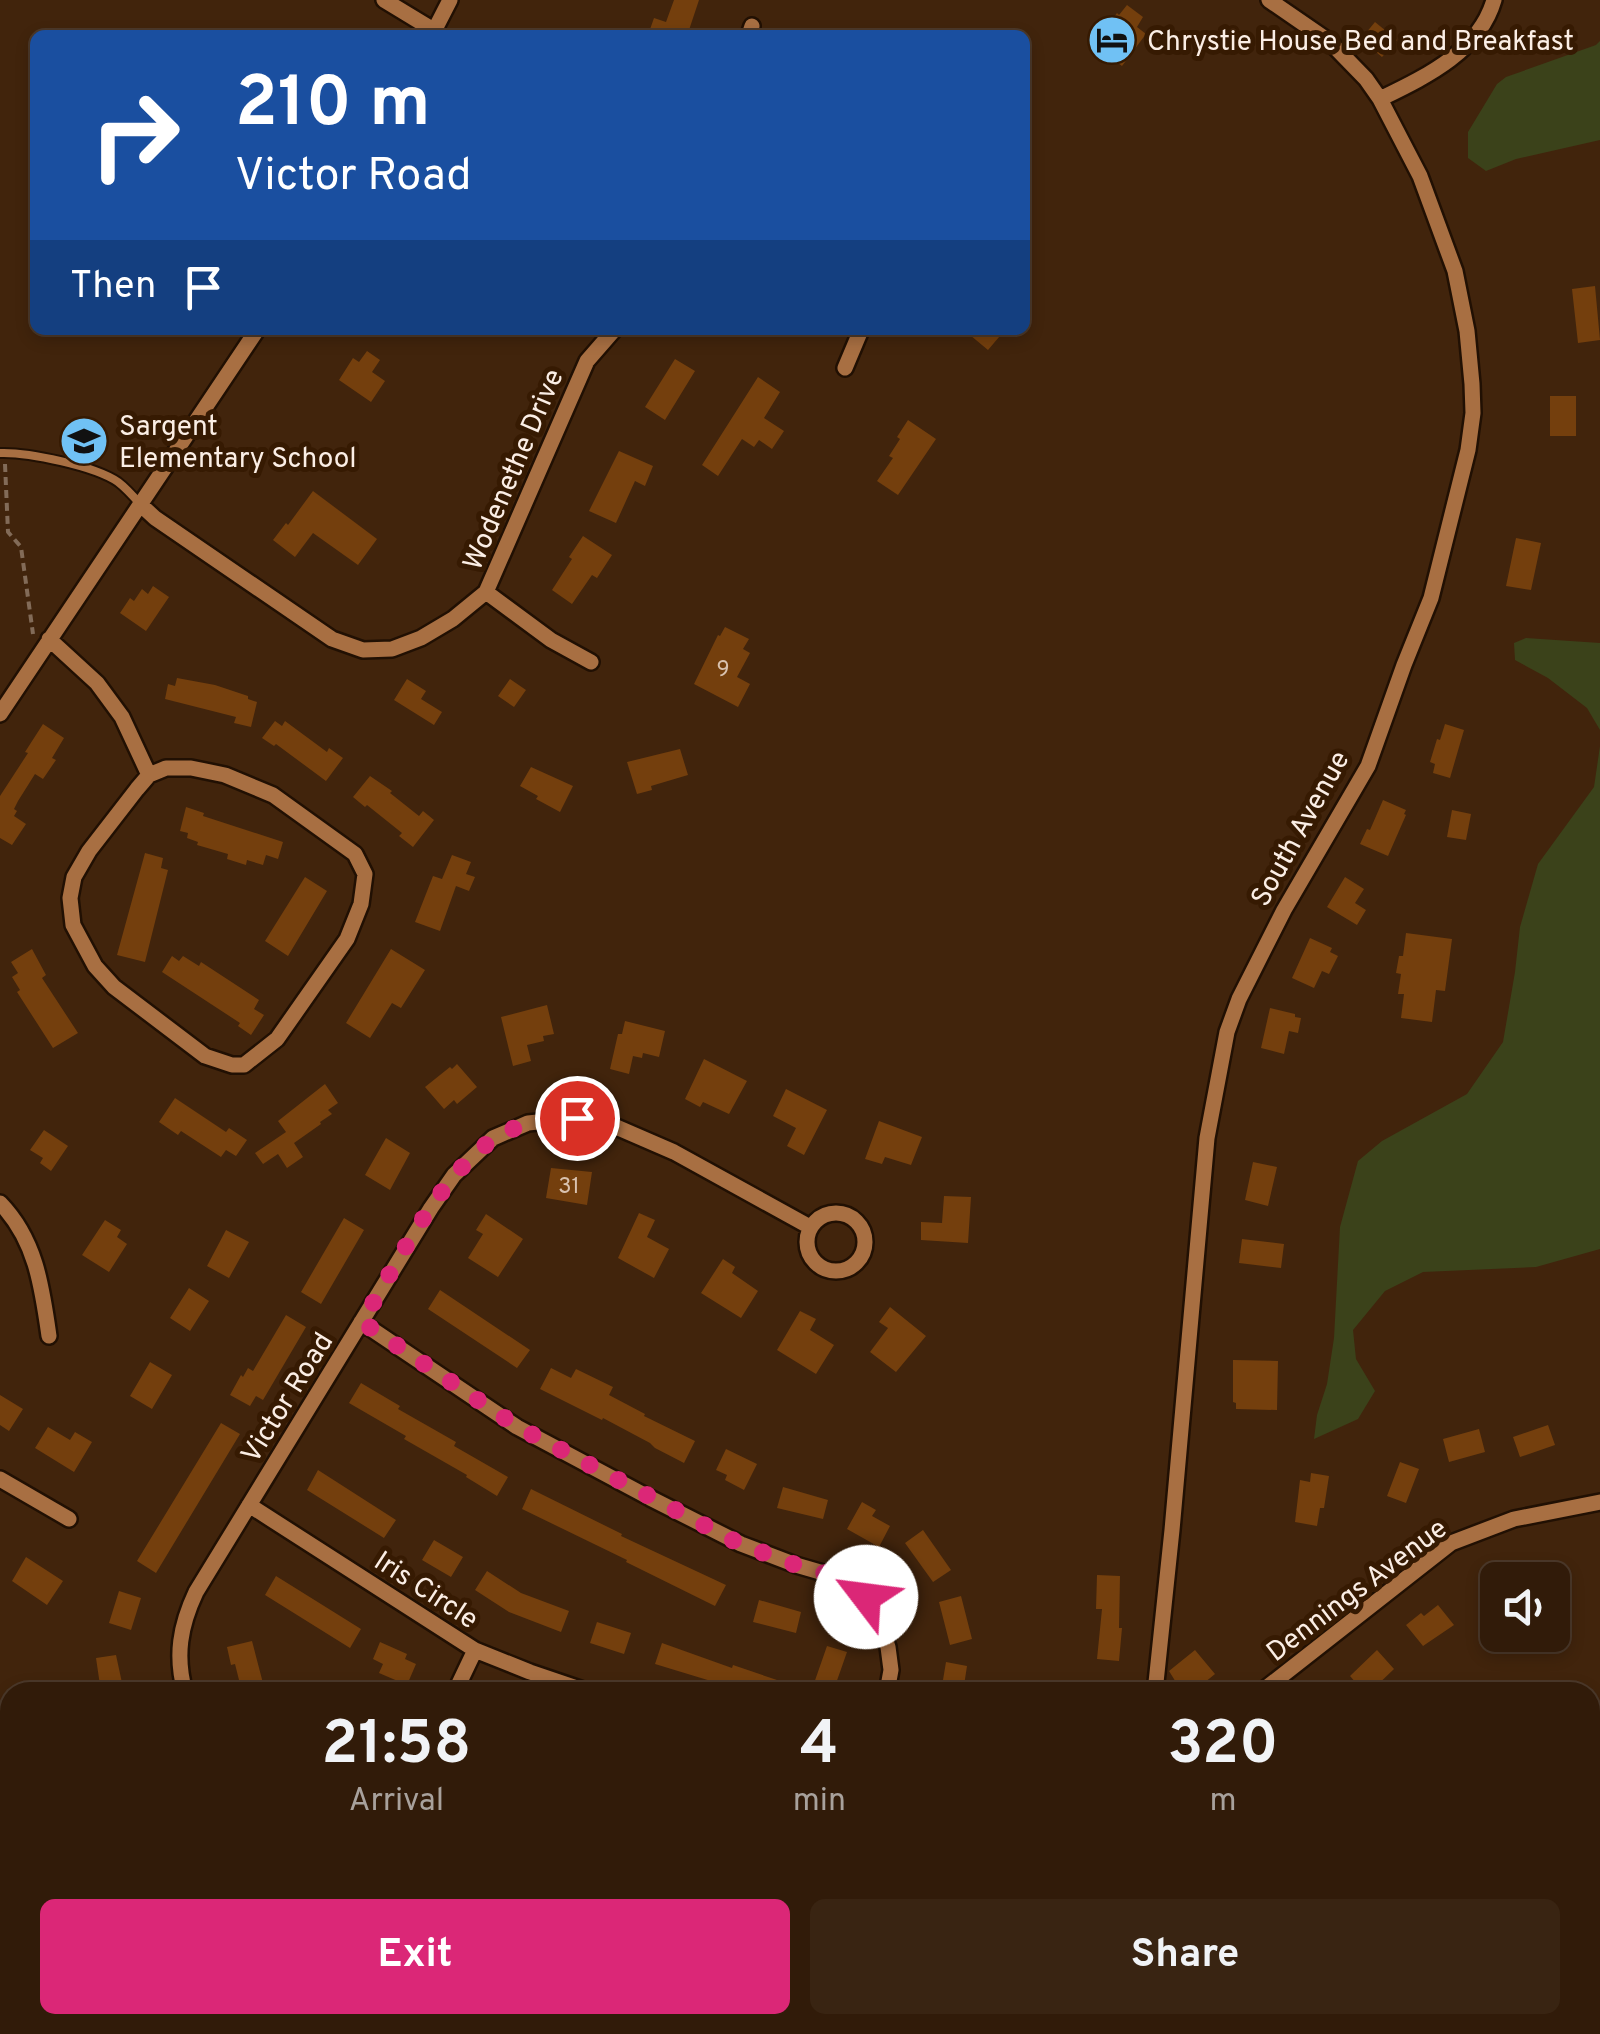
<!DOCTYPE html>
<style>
:root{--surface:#311b09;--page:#392412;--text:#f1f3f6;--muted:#a8a19c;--line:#4c392a;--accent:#db2777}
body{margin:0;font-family:Overpass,sans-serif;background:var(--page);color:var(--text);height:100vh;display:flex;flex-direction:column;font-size:38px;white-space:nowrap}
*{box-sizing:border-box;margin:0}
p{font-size:32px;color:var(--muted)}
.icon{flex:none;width:55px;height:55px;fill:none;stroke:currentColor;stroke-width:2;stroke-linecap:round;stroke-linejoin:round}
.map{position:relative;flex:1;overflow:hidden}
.drawer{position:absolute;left:0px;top:1682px;width:1600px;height:352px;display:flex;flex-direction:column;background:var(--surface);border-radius:30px 30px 0 0;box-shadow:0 5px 15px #0003,0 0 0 2px var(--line)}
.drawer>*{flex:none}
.hud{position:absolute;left:30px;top:30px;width:1000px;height:305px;border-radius:15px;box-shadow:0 5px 15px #0003,0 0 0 2px var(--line);background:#1a4fa0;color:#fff;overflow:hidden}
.controls{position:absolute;left:1480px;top:1562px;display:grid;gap:20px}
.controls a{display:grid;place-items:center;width:90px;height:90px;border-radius:15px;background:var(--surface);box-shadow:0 5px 15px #0003,0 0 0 2px var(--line);font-size:50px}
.pin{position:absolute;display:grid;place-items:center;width:85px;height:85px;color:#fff;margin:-42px;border:5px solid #fff;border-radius:50%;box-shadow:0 2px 10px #0007}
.me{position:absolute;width:110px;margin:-55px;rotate:300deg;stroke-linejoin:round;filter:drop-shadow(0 0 8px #0008)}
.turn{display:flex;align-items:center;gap:35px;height:210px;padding:0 40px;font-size:45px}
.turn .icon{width:130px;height:130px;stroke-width:2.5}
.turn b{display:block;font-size:70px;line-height:85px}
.then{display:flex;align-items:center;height:95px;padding:0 40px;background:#0003;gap:20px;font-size:38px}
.eta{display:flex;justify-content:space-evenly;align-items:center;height:170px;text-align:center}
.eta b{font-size:60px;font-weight:700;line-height:70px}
.cta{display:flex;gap:20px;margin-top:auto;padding:20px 40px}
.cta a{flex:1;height:115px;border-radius:15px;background:var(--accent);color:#fff;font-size:40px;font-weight:700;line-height:115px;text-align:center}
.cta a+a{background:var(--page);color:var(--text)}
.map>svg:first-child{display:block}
.green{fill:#3b421a}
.building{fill:#743f0d}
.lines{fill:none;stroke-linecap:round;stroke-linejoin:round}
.service-casing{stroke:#211003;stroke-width:12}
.minor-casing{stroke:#211003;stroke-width:20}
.tertiary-casing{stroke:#211003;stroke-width:25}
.secondary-casing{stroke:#211003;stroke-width:28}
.path{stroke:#826b58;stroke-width:4;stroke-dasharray:8 5;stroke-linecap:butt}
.service{stroke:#a86f42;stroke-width:8}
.minor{stroke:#a86f42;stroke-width:15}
.tertiary{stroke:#a86f42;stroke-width:20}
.secondary{stroke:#a86f42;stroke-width:22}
.route{stroke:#db2777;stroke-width:18;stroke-dasharray:0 32.4}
.labels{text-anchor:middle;stroke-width:10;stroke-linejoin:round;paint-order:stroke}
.number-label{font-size:22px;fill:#d9c2af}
.poi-label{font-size:28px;fill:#fbeee5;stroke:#361a02;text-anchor:start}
.street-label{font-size:28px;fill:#fbeee5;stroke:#361a02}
</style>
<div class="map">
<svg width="1600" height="2034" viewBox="0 0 1600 2034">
<rect width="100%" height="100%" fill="#41240c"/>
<!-- green -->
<path class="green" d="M1600,41V140L1516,159L1486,171L1468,158V132L1497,84L1506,77L1596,45Z
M1526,638L1600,643V730L1587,708L1548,678L1515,660L1514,643Z
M1600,746V1249L1536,1267L1423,1272L1385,1291L1353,1330L1356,1359L1375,1391L1358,1419L1314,1439L1317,1415L1327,1384L1334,1338L1340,1227L1358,1161L1382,1141L1467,1094L1503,1042L1515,972L1520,927L1538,864L1594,787Z
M990,2025H1059L1072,2034H959Z"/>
<!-- building -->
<path class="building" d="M674,0H699L689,30L696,32V35H648L654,18L666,22Z
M1127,5L1143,17L1137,27L1146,34L1122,66L1094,45L1117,13L1119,15Z
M1375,22L1397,40L1382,57L1361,39Z
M1595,286L1600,340L1578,343L1572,289Z
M964,330H1005L988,350Z
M367,351L380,360L372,372L385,381L371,402L339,380L353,358L359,362Z
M675,359L695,371L665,420L645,407Z
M758,377L780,392L764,418L784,431L772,449L759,440L754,447L742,439L718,476L702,465Z
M1550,396H1576V436H1550Z
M908,420L936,439L898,495L877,481L893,458L889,456L900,439L897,437Z
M619,451L653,466L645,486L635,481L616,523L589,511Z
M313,491L377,539L358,565L313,533L295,557L273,540L286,523L288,525Z
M583,536L612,555L597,578L592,575L572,604L552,590L572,559L569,557Z
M1516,538L1541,543L1531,590L1506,586Z
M153,586L169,597L146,631L120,613L130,598L134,601L142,589L148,594Z
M725,627L749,639L743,649L750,653L737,677L750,684L738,707L694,684L718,635L720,636Z
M177,678L215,685L248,696V699L257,702L251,727L234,723L236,717L165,699L168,684L175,686Z
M407,679L426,691L421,699L442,712L434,725L394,700Z
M510,679L526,690L514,707L498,696Z
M275,721L282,726L285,721L327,752L329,748L343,758L326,781L276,744L274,746L262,738Z
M43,724L64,738L52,758L56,760L43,779L35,774L18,801L14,809L17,811L14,816L26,824L12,845L0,838V796L28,753L25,752Z
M1445,724L1464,730L1450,778L1433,773L1435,764L1430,762L1437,739L1440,740Z
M680,749L688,775L651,786L652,790L637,794L627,762Z
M531,767L573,786L560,812L536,799L538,796L520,786Z
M370,776L392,791L390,793L419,816L423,811L434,820L413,847L399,836L402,833L367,805L365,807L353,797Z
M1383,800L1406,810L1404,814L1406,815L1388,856L1360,844L1367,829L1370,830Z
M186,807L204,813L203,816L283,842L278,859L266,855L263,865L247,860L246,865L227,859L228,854L197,845L198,842L187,838L188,833L180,831Z
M1452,810L1471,814L1466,840L1447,837Z
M145,853L163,858L161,868L168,870L145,962L117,955Z
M452,855L471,862L466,874L475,877L469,891L456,886L440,931L415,922L433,876L442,879Z
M305,877L327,891L288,956L265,941Z
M1345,877L1364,889L1355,903L1366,910L1357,925L1327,907Z
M1406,933L1452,939L1445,991L1436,990L1432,1022L1401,1018L1404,994H1398L1401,974L1396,973L1399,956H1403Z
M1310,938L1332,948L1330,952L1338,956L1329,974L1322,971L1314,988L1292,978Z
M32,949L46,975L42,978L78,1033L53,1048L17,992L20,990L12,977L18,973L11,962Z
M391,949L425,970L401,1008L392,1003L370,1038L346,1023Z
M172,956L179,961L183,956L199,966L201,962L259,1000L254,1009L264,1015L251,1035L238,1026L240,1023L162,972Z
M547,1005L554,1034L543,1036L544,1041L527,1045L531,1061L513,1066L501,1017Z
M1270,1008L1295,1014V1017L1301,1018L1298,1033L1289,1031L1284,1054L1261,1048Z
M625,1021L665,1031L659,1057L643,1053L642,1058L633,1056L629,1074L610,1069L618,1034H622Z
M704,1059L747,1081L729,1114L703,1102L700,1107L685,1099Z
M457,1064L477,1087L457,1104L454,1100L444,1109L425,1087L450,1067L452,1069Z
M325,1084L338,1103L328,1110L332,1114L320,1122L321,1124L294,1143L303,1157L287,1168L278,1154L263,1164L255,1153L286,1132L278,1121Z
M786,1089L827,1110L804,1155L787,1146L796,1128L773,1116Z
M175,1098L226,1132L229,1128L247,1140L236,1156L226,1150L221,1157L181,1131L178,1135L159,1122Z
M879,1121L922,1137L911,1165L885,1157L882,1164L865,1159Z
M44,1130L68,1146L51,1171L40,1163L43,1158L30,1150Z
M386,1138L410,1153L390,1190L365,1175Z
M1253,1162L1277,1167L1268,1206L1245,1200Z
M551,1168L592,1172L587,1205L546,1198Z
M944,1196L971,1197L968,1243L921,1240V1222L942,1223Z
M639,1213L655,1220L647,1237L669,1249L654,1278L618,1258Z
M486,1214L523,1239L498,1277L468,1258L483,1234L476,1230Z
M344,1218L364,1230L321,1304L301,1292Z
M105,1220L121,1230L117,1237L127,1244L109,1272L82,1255Z
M226,1230L249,1242L229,1278L207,1266Z
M1242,1239L1284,1244L1281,1268L1239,1263Z
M723,1259L735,1267L732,1273L758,1291L741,1318L701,1293Z
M189,1288L209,1301L190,1331L170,1318Z
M440,1290L530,1350L517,1368L428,1309Z
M890,1307L926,1336L896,1372L870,1352L888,1328L879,1322Z
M800,1311L816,1319L810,1330L834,1345L816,1374L777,1350Z
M286,1315L306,1327L263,1400L256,1396L250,1406L230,1395L241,1375L243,1377L248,1368L253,1371Z
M1233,1360L1278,1361L1277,1410L1236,1409V1403L1233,1402Z
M150,1362L172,1375L152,1409L130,1396Z
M551,1368L571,1378L576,1369L613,1387L609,1395L645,1414L644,1416L695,1441L684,1463L655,1448L650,1443L603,1418L602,1420L540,1389Z
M361,1383L400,1406L398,1409L456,1442L454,1446L508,1477L497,1496L466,1477L467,1475L404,1439L406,1436L349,1403Z
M0,1395L23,1409L9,1431L0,1425Z
M221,1423L240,1434L156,1573L137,1561Z
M1548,1425L1555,1445L1520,1457L1513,1437Z
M48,1427L70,1440L75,1432L92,1442L74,1472L35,1448Z
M1479,1429L1485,1452L1449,1462L1443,1439Z
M726,1449L757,1464L744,1490L725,1480L727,1475L716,1470Z
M1400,1462L1419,1469L1406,1503L1387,1496Z
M318,1470L396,1520L384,1538L307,1490Z
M1311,1473L1329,1476L1324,1508H1320L1317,1526L1295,1522L1300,1480L1310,1482Z
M783,1487L828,1500L823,1519L777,1508Z
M531,1489L622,1534L621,1536L726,1585L715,1606L626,1562L627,1560L522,1509Z
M862,1502L876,1510L872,1516L890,1526L879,1547L847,1529Z
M923,1530L951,1570L933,1582L905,1543Z
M434,1540L463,1557L451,1577L422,1560Z
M26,1557L63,1581L47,1605L12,1581Z
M1513,1560L1526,1580H1484Z
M487,1571L521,1593L569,1611L561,1632L509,1612L475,1590Z
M1097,1575L1120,1576L1119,1628H1122L1119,1661L1097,1659L1102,1609H1096Z
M276,1576L361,1629L350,1648L265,1595Z
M119,1591L141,1598L131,1630L109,1623Z
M961,1596L972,1639L950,1645L939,1602Z
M759,1600L801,1612L796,1633L753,1622Z
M1438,1605L1454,1625L1423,1646L1406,1625L1421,1613L1424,1616Z
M597,1622L631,1633L624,1654L590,1643Z
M252,1641L264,1687L242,1692L235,1664L231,1665L227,1647Z
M380,1642L407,1654L405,1659L416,1664L407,1685L379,1673L383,1664L373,1659Z
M662,1643L732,1668L733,1665L777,1680L773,1692H747L655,1664Z
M827,1646L847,1652L833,1692H820L812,1689Z
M1195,1650L1215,1674L1193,1692H1182L1169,1671Z
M1377,1650L1394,1669L1370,1692H1364L1350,1676Z
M116,1655L124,1692H101L96,1658Z
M946,1662L967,1666L963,1692H941Z"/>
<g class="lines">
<!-- service casing -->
<g class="service-casing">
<path id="service" d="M0,453C28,452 95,466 118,482C126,488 134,497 141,505"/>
</g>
<!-- minor casing -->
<g class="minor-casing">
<path id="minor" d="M384,0L435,31
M432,35L450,0
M749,35L752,26
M1380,99C1425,77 1479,52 1494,0
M845,368L861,330
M141,505L155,518L332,639L363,650L392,649L421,638L453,619L486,592L587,361L614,330
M486,592L551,640L591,662
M49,639L97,683L122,717L149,775
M0,714L257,330
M166,768H191L225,775L273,795L355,854L365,874L361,904L347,939L277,1039L244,1065H232L205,1056L114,987L95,966L73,925L70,898L74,877L89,851L137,789L149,775Z
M0,1203C36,1240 42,1287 49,1336
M807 1242a29 29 0 1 1 58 0a29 29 0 1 1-58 0Z
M361,1322L517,1427L650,1498L741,1544L796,1565L851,1581L866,1597L880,1623L888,1647L891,1670L887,1692
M0,1479L69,1519
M249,1505L475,1650L530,1672L589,1692
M185,1692C175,1656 180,1626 196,1592L431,1208L454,1175L493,1138L528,1123L577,1118L607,1123L674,1152L810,1227
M455,1692L475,1650
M1155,1692L1172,1530L1207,1138L1227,1032L1239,999L1284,910L1368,766L1404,665L1431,598L1468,450L1473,413L1472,384L1467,331L1455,271L1420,176L1380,99L1366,79L1330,42L1269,0
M1261,1692L1451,1543L1514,1519L1600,1502
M1484,2025L1497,2034
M25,2034L31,2025"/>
</g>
<!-- tertiary casing -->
<g class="tertiary-casing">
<path id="tertiary" d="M1102,2034L1103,2025"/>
</g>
<!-- secondary casing -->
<g class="secondary-casing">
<path id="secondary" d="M0,1818L10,1822
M676,2025L705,2034
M1237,2025L1270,2034
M906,2034L933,2025"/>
</g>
<!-- path -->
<path class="path" d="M5,464L8,532L21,547L33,634
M277,2025L292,2033L299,2031L303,2025
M340,2025L357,2034
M405,2025L408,2034
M416,2034L419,2025
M431,2034H448
M463,2034L467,2033
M505,2034L507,2025
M618,2034V2031
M969,2034L970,2028"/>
<!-- service -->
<use href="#service" class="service"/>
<!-- minor -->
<use href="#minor" class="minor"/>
<!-- tertiary -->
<use href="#tertiary" class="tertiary"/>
<!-- secondary -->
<use href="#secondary" class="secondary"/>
</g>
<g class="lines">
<!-- route -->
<path class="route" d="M577,1118C553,1120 530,1121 508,1131C447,1159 396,1266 362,1322L518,1427L740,1544L796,1565L851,1581L866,1597"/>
</g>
<!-- icons -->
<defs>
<g id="hotel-disc" transform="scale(2.5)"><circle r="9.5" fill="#70c1f4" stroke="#361a02"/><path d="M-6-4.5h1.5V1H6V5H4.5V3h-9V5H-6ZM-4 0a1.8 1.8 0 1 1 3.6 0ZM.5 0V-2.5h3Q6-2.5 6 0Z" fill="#111"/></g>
<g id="school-disc" transform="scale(2.5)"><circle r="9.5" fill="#70c1f4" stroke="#361a02"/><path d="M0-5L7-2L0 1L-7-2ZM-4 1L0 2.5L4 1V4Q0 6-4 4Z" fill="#111"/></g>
</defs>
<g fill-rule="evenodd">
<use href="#hotel-disc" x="1112" y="40"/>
<use href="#school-disc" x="84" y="441"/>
</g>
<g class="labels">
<!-- number labels -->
<g class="number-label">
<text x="723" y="676">9</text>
<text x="569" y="1193">31</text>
</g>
<!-- poi labels -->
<g class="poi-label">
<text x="1147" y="50">Chrystie House Bed and Breakfast</text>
<text x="119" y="435">Sargent<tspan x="119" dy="32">Elementary School</tspan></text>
</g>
<!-- street labels -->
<g class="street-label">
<text transform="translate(512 469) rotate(-67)" y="10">Wodenethe Drive</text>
<text transform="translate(1299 828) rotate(-61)" y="10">South Avenue</text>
<text transform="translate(286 1397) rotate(-58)" y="10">Victor Road</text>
<text transform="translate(427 1589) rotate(33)" y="10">Iris Circle</text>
<text transform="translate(1356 1589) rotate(-37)" y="10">Dennings Avenue</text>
</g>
</g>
</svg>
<div class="controls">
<a><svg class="icon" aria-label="sound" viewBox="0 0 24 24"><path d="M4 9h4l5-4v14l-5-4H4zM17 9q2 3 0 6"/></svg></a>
</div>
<div class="pin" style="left:577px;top:1118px;background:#d93025"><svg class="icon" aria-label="arrive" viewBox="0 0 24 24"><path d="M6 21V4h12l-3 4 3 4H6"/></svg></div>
<svg class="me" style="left:866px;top:1597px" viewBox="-20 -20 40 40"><circle r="19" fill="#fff"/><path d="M0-13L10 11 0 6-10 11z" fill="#db2777"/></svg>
<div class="hud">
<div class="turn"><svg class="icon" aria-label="right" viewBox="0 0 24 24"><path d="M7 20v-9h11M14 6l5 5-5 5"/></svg><div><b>210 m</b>Victor Road</div></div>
<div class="then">Then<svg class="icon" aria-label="arrive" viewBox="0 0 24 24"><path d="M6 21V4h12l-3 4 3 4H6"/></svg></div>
</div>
<section class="drawer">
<div class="eta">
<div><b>21:58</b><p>Arrival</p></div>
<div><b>4</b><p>min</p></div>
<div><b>320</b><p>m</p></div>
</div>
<div class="cta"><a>Exit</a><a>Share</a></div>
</section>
</div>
